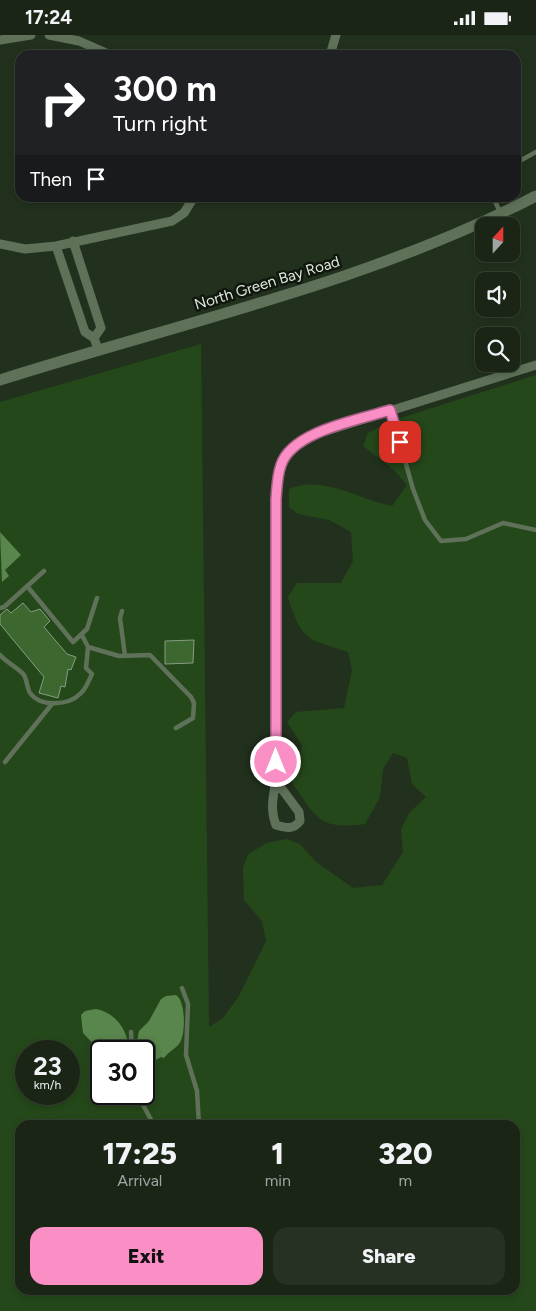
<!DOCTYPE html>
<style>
:root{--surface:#1a2516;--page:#273123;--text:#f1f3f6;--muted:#9fa5a1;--line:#384235;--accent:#fa8fc6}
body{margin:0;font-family:Figtree,sans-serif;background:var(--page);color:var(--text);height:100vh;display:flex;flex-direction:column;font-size:19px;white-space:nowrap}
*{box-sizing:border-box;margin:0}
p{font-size:16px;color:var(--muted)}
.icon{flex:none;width:28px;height:28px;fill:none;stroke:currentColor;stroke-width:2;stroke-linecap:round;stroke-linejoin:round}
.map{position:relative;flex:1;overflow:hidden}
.drawer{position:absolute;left:15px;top:1085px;width:505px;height:175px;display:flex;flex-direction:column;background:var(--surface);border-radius:15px;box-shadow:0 2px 8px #0003,0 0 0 1px var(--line)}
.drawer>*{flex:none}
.banner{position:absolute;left:15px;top:15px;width:506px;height:152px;border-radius:15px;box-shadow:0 2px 8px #0003,0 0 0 1px var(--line);background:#202124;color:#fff;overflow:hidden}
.needle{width:32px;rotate:21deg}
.tools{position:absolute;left:475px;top:182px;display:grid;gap:10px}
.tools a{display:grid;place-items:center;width:45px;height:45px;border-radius:10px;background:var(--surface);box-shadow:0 2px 8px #0003,0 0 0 1px var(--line);font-size:25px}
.speed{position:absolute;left:15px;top:1005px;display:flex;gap:10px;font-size:25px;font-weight:700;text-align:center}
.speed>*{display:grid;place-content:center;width:65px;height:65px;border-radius:50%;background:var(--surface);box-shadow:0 2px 8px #0003,0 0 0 1px var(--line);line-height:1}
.speed small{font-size:12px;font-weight:400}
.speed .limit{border:2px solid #111;border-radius:8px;background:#fff;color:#111}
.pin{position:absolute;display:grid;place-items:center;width:42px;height:42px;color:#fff;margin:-21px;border-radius:10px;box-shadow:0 2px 8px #0006}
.me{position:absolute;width:55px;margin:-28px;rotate:0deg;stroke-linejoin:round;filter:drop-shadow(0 0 4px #0008)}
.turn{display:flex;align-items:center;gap:18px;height:105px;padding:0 15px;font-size:22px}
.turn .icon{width:65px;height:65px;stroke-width:2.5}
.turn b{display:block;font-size:35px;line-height:42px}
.then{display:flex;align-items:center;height:48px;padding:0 15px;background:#0003;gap:10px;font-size:19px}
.eta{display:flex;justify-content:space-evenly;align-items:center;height:85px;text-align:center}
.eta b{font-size:30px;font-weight:800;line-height:35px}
.button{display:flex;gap:10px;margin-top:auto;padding:10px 15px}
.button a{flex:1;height:58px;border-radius:15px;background:var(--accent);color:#111;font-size:20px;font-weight:800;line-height:58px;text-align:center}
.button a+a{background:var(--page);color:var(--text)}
.status{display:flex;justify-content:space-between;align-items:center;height:35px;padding:0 25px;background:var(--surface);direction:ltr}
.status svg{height:14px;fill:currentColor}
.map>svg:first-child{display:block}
.green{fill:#25481a;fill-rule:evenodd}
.water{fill:#59864c}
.building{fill:#3c682f;stroke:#899b84}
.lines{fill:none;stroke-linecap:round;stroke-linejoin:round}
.service{stroke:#5f7259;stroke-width:4.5}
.minor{stroke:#5f7259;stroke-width:9}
.tertiary{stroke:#5f7259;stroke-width:11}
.route-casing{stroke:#a25d81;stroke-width:12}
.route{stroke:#fa8fc6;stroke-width:9}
.labels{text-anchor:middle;stroke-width:5;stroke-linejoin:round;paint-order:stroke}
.street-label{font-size:15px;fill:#e0e9dd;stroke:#10170e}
</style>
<div class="status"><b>17:24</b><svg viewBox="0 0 49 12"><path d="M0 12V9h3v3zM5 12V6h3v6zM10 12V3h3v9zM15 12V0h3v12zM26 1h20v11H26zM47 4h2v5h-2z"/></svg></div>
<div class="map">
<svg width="536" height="1276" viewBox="0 0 536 1276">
<rect width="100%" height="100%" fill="#22311d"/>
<!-- green -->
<path class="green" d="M201,309L209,992L223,983L239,961L266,906L262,886L244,865L243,833L248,819L267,808L287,804L300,809L315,826L353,853L382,850L403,817L401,794L410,777L426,762L412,749L407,723L393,718L383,734L380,762L365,789C318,795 317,783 292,748L302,710L287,687L296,677L344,673L352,635L348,617C307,604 301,605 288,562L297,548H341L353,526L351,497L329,485L298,479L289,472V454C322,439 360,465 392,471L407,450L394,435L363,411L368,398L391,386L536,340V1276H0V367ZM26,1016H69V1059H26ZM101,1016H144V1059H101ZM20,1090H515V1255H20Z"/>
<!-- water -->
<path class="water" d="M0,497L21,520L5,535L9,541L2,547Z
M176,960C186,966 186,1001 179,1009C175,1014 168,1017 164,1023L161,1022L144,1032V1016H135L139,996L149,986L161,964L166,961Z
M96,974C115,977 130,997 128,1016L101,1017L83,998L81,980L85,976Z"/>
<!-- building -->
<path class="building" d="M23,568L31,577L40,574L50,586L44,592L67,619L76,622L71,635L68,634L65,652L61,651L58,663L39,658L44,642L0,589V580L7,574L11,578Z
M194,605L193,628L165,629V606Z"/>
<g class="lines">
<!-- service -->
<path class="service" d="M516,128L536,117
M493,162L500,177
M391,376L413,454L425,485L441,506L466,504L503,488L536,495
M27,551L73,607L87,594L97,563
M0,573L4,572L44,536
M122,576L120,583L125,621
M88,612L119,621L150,620L191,662L194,668L193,683L176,693
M0,620C6,627 21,635 24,640C27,645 27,653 30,658C41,673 69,670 80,659C86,654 89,645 92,639L86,633L88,612L82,600
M5,727L52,669
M182,953L188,969L186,1020L197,1056L199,1090
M131,997L132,1016
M137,1059L154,1090"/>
<!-- minor -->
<path class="minor" d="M49,0L79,6L111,20
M0,5L31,0
M330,20L336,0
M73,206L101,293L94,303
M0,209L25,214L56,211L172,186L184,178L194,162
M56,211L85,297L94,303L98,314
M276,746L299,777L300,786C293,795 286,793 276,790C270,775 273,761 276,746V464C281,429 279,422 310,401L536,330"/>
<!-- tertiary -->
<path class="tertiary" d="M0,345C179,288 368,248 536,161"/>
</g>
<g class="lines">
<!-- route casing -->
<g class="route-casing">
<path id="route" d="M276,727V464C277,453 277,441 281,430C292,396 359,385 390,375L400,407"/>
</g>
<!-- route -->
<use href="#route" class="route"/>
</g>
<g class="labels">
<!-- street labels -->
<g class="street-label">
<text transform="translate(267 248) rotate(-17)" y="5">North Green Bay Road</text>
</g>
</g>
</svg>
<div class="tools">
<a><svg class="needle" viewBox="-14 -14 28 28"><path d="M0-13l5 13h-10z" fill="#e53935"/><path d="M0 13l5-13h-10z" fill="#9fa5a1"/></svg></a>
<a><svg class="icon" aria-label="sound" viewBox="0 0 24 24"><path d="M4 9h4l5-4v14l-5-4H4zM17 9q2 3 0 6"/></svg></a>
<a><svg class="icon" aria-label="search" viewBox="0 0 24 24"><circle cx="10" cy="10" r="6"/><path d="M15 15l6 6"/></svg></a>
</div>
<div class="speed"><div>23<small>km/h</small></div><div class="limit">30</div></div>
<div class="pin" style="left:400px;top:407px;background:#d93025"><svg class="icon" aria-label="arrive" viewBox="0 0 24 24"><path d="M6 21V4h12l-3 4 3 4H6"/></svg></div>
<svg class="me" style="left:276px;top:727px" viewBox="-20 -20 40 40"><circle r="17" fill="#fa8fc6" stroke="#fff" stroke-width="3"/><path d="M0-11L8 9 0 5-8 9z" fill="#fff"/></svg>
<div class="banner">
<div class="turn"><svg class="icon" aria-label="right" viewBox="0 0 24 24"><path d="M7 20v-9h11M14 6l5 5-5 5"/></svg><div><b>300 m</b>Turn right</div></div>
<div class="then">Then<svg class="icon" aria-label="arrive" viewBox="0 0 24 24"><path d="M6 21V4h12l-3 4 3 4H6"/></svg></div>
</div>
<section class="drawer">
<div class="eta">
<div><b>17:25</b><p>Arrival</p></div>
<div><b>1</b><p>min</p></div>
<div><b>320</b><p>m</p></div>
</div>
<div class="button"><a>Exit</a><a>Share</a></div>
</section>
</div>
